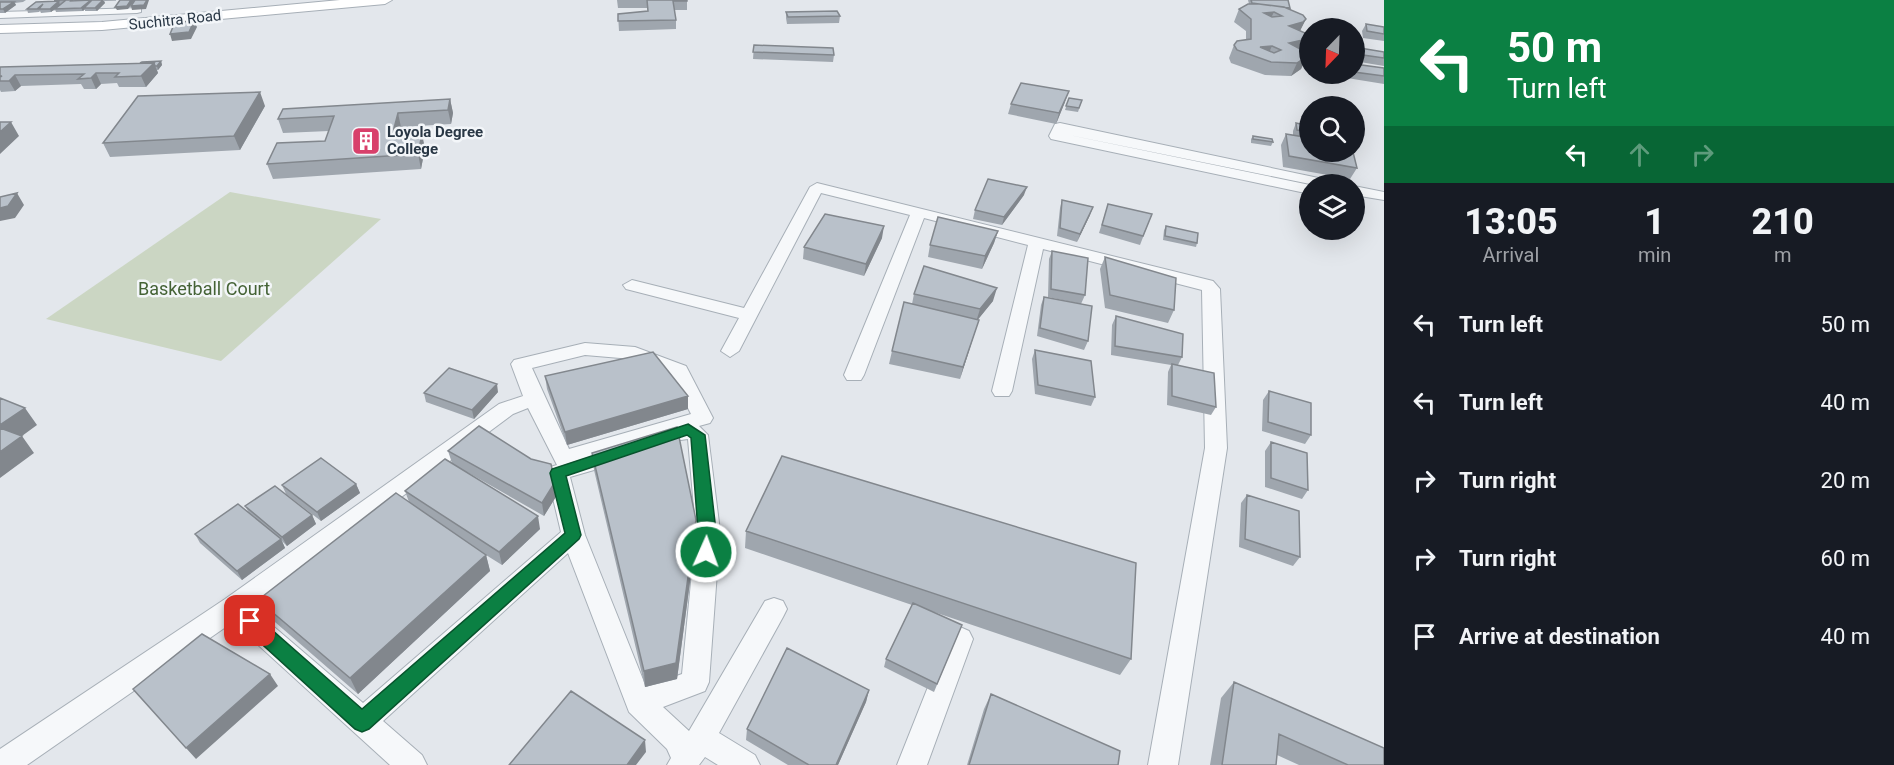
<!DOCTYPE html>
<style>
:root{--surface:#171b24;--page:#242831;--text:#f1f3f6;--muted:#9ea1a6}
body{margin:0;font-family:Roboto,sans-serif;background:var(--page);color:var(--text);height:100vh;display:flex;flex-direction:column;font-size:22px;white-space:nowrap}
*{box-sizing:border-box;margin:0}
p{font-size:20px;color:var(--muted)}
.icon{flex:none;width:33px;height:33px;fill:none;stroke:currentColor;stroke-width:2;stroke-linecap:round;stroke-linejoin:round}
.map{position:relative;flex:1;overflow:hidden}
.drawer{display:flex;flex-direction:column;background:var(--surface);width:510px}
.drawer>*{flex:none}
.top-card{background:#0b8043;color:#fff;overflow:hidden}
.needle{width:39px;rotate:203deg}
.controls{position:absolute;left:1299px;top:18px;display:grid;gap:12px}
.controls a{display:grid;place-items:center;width:66px;height:66px;border-radius:50%;background:var(--surface);box-shadow:0 6px 24px #0002;font-size:30px}
.pin{position:absolute;display:grid;place-items:center;width:51px;height:51px;color:#fff;margin:-26px;border-radius:12px;box-shadow:0 3px 9px #0006}
.me{position:absolute;width:66px;margin:-33px;rotate:2deg;stroke-linejoin:round;filter:drop-shadow(0 0 4px #0008)}
.turn{display:flex;align-items:center;gap:21px;height:126px;padding:0 24px;font-size:27px}
.turn .icon{width:78px;height:78px;stroke-width:2.5}
.turn b{display:block;font-size:42px;line-height:51px}
.lanes{display:flex;align-items:center;height:57px;padding:0 24px;background:#0003;justify-content:center;gap:30px;direction:ltr}
.lanes .off{opacity:.35}
.eta{display:flex;justify-content:space-evenly;align-items:center;height:102px;text-align:center}
.eta b{font-size:36px;font-weight:800;line-height:42px}
ul{padding:0;list-style:none}
li{display:flex;align-items:center;gap:18px;height:78px;padding:0 24px}
li div{flex:1}
li b{display:block;font-size:22px}
li em{font-style:normal}
main{display:flex;flex:1;min-height:0}
.map>svg:first-child{display:block}
.green{fill:#cbd6c3}
.lines{fill:none;stroke-linecap:round;stroke-linejoin:round}
.street-casing{stroke:#a7afb7;stroke-width:2}
.secondary-casing{stroke:#a7afb7;stroke-width:2}
.street{fill:#f6f8fa;fill-rule:evenodd}
.secondary{fill:#fff;fill-rule:evenodd}
.wall{fill:#9fa6ae}
.shaded-wall{fill:#82878d}
.building{fill:#b9c1ca;stroke:#82878d;stroke-width:1.5;fill-rule:evenodd}
.route{fill:#0b8043;stroke:#07532c;stroke-width:1.5}
.labels{text-anchor:middle;stroke-width:5;stroke-linejoin:round;paint-order:stroke}
.far-street-label{font-size:15px;fill:#293745;stroke:#f3f6f9}
.far-poi-label{font-size:15px;font-weight:bold;fill:#293745;stroke:#f3f6f9;text-anchor:start}
.park-label{font-size:18px;fill:#446235;stroke:#f3f6f9}
</style>
<main>
<div class="map">
<svg width="1384" height="765" viewBox="0 0 1384 765">
<rect width="100%" height="100%" fill="#e3e7ec"/>
<!-- green -->
<path class="green" d="M230,192L381,219L221,361L46,319Z"/>
<g class="lines">
<!-- street casing -->
<g class="street-casing">
<path id="street" d="M141,8V12L137,13L0,18V12Z
M1060,123L1328,180L1335,184H1310L1064,134L1310,185V194L1051,139L1049,136L1055,124Z
M817,183L1213,281L1220,289L1227,448L1178,765H1148L1205,448L1202,290L1043,249L1012,391L1009,396H995L992,391L1028,245L924,218L864,375L861,380H847L844,375L910,215L821,193L739,351L730,357L721,351L739,318L626,289L623,285L632,280L744,308L810,187Z
M1354,186L1384,192V200L1354,195Z
M585,343L635,347L686,366L713,418L710,423L699,426L708,435L720,531L709,682L705,691L663,707L689,731L765,601L774,598L783,601L787,609L783,617L719,733L755,755L760,765H718L705,757L699,765H667L671,758L667,749L629,712L568,553L383,721L422,755L427,765H390L233,622L27,765H0V749L225,599L499,404L523,396L511,364L514,360ZM585,355L632,359L671,374L691,414L569,449L532,368ZM528,408L557,465L550,467L547,473L561,532L363,703L252,608L513,414ZM664,437L673,441L688,439L696,531L682,674L646,687L585,535L570,477L594,470L597,464L593,458Z
M960,627L969,631L973,639L927,765H897L947,639L951,631Z"/>
</g>
<!-- secondary casing -->
<g class="secondary-casing">
<path id="secondary" d="M340,0H392L385,4L102,30L0,33V25L102,22Z"/>
</g>
<!-- street -->
<use href="#street" class="street"/>
<!-- secondary -->
<use href="#secondary" class="secondary"/>
</g>
<!-- wall -->
<path class="wall" d="M0,0H26L23,2L15,3L16,5L5,13H0Z
M54,0H78L77,1L117,0H104L105,3L97,11H85V9L83,11L56,12L55,9L51,12L41,13L40,11L39,12L28,13L27,9L55,2Z
M617,0H687V10H674L676,20V29L619,31L618,14L648,11L647,8H618Z
M1248,0H1288L1290,8L1289,9L1306,19L1300,30L1302,50L1307,56L1301,69L1291,76L1265,75L1231,63L1229,58L1234,45L1246,40V31L1234,22L1239,9L1249,4Z
M786,12L840,16L839,23L787,24L786,18Z
M1325,20L1343,28H1322V27Z
M1366,24L1384,27V41L1363,38L1362,31Z
M754,45L834,55L833,62L753,59Z
M1354,47L1384,52V66L1354,61Z
M161,61L162,65L158,70H157L158,73L146,87H119L117,83L101,84L96,89H84L81,84L21,86L15,91L1,92L0,90V67L140,63Z
M1354,64L1384,68V84L1347,78L1346,74H1354Z
M1069,98L1082,100L1078,112L1065,110Z
M450,99L453,113L451,124L401,127L399,135L425,148L421,169L273,179L267,164L325,141L329,131L283,133L278,119Z
M1065,102L1056,124L1008,114L1011,104Z
M265,106L240,150L110,157L103,143Z
M1296,123L1310,126V152L1357,168L1350,179L1283,167L1281,145L1286,134L1293,135V131Z
M1253,136L1273,142L1271,146L1251,143V139Z
M1024,195L1002,225L973,219L975,210Z
M1062,200L1090,215L1077,242L1057,236L1060,208Z
M1108,204L1152,214L1140,245L1099,233Z
M1166,226L1197,243L1196,247L1163,240L1164,230Z
M998,231L994,243L982,269L928,257L930,245Z
M882,238L864,276L803,259L804,247Z
M1052,251L1085,295L1081,304L1048,297L1049,259Z
M1105,257L1174,310L1168,323L1105,308L1100,269Z
M914,294L993,301L978,319L975,332L960,379L889,364L892,351L912,304Z
M1044,297L1088,341L1084,350L1037,336L1041,305Z
M1116,316L1182,357L1178,365L1216,407L1211,415L1167,405L1168,372L1171,365L1111,355L1112,325Z
M1035,350L1095,397L1091,406L1035,394L1032,359Z
M545,376L688,396V409L567,445L547,389Z
M1269,391L1311,435L1305,444L1262,431L1263,400Z
M498,392L474,419L426,402L424,393Z
M1271,442L1308,490L1302,499L1265,487V451Z
M448,451L557,495L544,516L467,472L540,529L502,565L486,555L490,571L358,694L268,616L258,600L409,502L405,491L452,463Z
M592,453L696,537L677,679L645,687L594,470Z
M356,484L360,493L321,521L286,494L282,485Z
M1247,495L1300,557L1293,566L1239,547L1241,503Z
M245,506L312,515L316,524L287,546L282,541L285,548L242,580L200,543L195,534L249,513Z
M746,531L1131,659L1120,675L931,611L962,625L934,692L884,667L886,659L912,605L745,548Z
M1234,682L1384,765H1299L1277,755L1276,765H1210L1221,698Z
M869,690L866,702L838,765H788L746,740L747,729Z
M991,694L1118,765H967L984,709Z"/>
<!-- shaded-wall -->
<path class="shaded-wall" d="M91,0H97L84,8L85,9L83,11L81,8Z
M103,0L105,3L97,11L95,8Z
M131,0H135L128,9L117,10L115,7Z
M147,0H149L146,9L132,10L131,6Z
M59,1L60,5L51,12L50,9Z
M14,2L16,5L5,13L3,9Z
M1274,12L1268,24L1264,13Z
M1306,19L1300,31L1289,26Z
M194,21L197,27L191,39L172,41L170,34Z
M1307,39L1301,52L1289,43Z
M1272,46L1266,59L1260,47Z
M1307,56L1301,69L1291,76L1297,63Z
M161,61L162,65L158,70L157,66Z
M154,63L158,73L146,87L141,76Z
M96,73L101,84L96,89L91,78Z
M15,75L21,86L15,91L9,81Z
M1069,91L1065,102L1056,124L1059,113Z
M260,92L265,106L240,150L234,136Z
M450,99L453,113L451,124L448,110Z
M398,113L401,127L396,150L392,136Z
M11,122L19,136L0,154V132Z
M422,134L425,148L421,169L418,154Z
M1027,187L1024,195L1002,225L1004,217Z
M17,193L24,205L15,218L0,221V208Z
M1093,207L1090,215L1077,242L1080,234Z
M884,226L882,238L864,276L866,264Z
M998,231L994,243L982,269L985,256Z
M997,288L993,301L976,322L980,309Z
M979,320L975,332L960,379L963,367Z
M497,384L498,392L474,419L472,410Z
M688,396V409L567,445L565,432Z
M25,408L37,425L11,444L0,429V425Z
M22,436L34,453L0,478V452Z
M555,482L557,495L544,516L542,503Z
M356,484L360,493L321,521L317,512Z
M312,515L316,524L287,546L282,537Z
M538,516L540,529L502,565L499,552Z
M696,520V537L677,679L645,687L644,671Z
M281,539L285,548L242,580L237,571Z
M486,555L490,571L358,694L350,678Z
M270,674L278,686L196,759L186,748Z
M869,690L866,702L838,765H836Z
M645,740L646,752L636,765H627Z"/>
<!-- building -->
<path class="building" d="M54,0H72L71,1L91,0L81,8L55,9L66,0Z
M92,0H103L95,8H84Z
M120,0H131L127,6L115,7Z
M135,0H147L144,5L131,6Z
M647,0H687V1H673L676,20L618,21V14L648,11Z
M1251,0H1288L1290,8L1252,3Z
M59,1L50,9H39L43,4L37,9H27L36,2Z
M0,2H14L3,9H0Z
M1248,4H1259L1284,7L1303,15L1306,19L1303,22L1289,26L1305,33L1307,39L1289,43L1304,51L1307,56L1297,63L1271,62L1237,50L1234,45L1237,41L1251,39V19L1239,9ZM1274,12L1282,16L1272,17L1264,13ZM1272,46L1281,50L1274,53L1260,47Z
M837,11L840,16L788,17L786,12Z
M1325,20L1342,22L1343,28H1327Z
M194,21L189,32L170,34L175,22Z
M1366,24L1384,27V34L1367,31Z
M754,45L833,48L834,55L753,52Z
M1354,47L1384,52V58L1356,54Z
M161,61L157,66H155L154,63H140L142,62Z
M154,63L141,76L115,77L119,73H96L91,78L78,79L84,74L15,75L9,81H0V77L2,76H0V67Z
M1354,64L1384,68V76L1354,72Z
M1021,83L1069,91L1059,113L1011,104Z
M260,92L234,136L103,143L138,96Z
M1069,98L1082,100L1079,108L1066,106Z
M450,99L448,110L398,113L392,136L422,134L418,154L267,164L277,143L325,141L334,116L278,119L283,109Z
M0,122H11L0,132Z
M1296,123L1310,126V132L1297,130Z
M1286,134L1310,138V152H1353L1357,168L1289,156Z
M1253,136L1272,139L1273,142L1253,139Z
M988,179L1027,187L1004,217L975,210Z
M17,193L8,206L0,208V197Z
M1062,200L1093,207L1080,234L1060,228Z
M1108,204L1152,214L1143,236L1102,225Z
M825,214L884,226L866,264L804,247Z
M938,217L998,231L985,256L930,245Z
M1166,226L1198,233L1197,243L1165,236Z
M1052,251L1088,258L1085,295L1051,289Z
M1105,257L1176,278L1174,310L1110,295Z
M924,266L997,288L980,309L914,294Z
M1044,297L1092,306L1088,341L1040,328Z
M904,302L979,320L963,367L892,351Z
M1116,316L1183,334L1182,357L1115,346Z
M1035,350L1091,361L1095,397L1038,385Z
M653,352L688,396L565,432L545,376Z
M1172,364L1214,373L1216,407L1172,396Z
M449,368L497,384L472,410L424,393Z
M1269,391L1311,403V435L1268,422Z
M0,398L25,408L0,425Z
M479,426L531,459L551,464L555,482L542,503L448,451Z
M677,427L696,520L676,663L644,671L592,453Z
M0,428L22,436L0,452Z
M1271,442L1307,453L1308,490L1271,478Z
M782,456L1136,563L1131,659L746,531Z
M321,458L356,484L317,512L282,485Z
M445,459L538,516L499,552L405,491Z
M275,486L312,515L282,537L245,506Z
M396,493L486,555L350,678L258,600Z
M1247,495L1299,511L1300,557L1245,539Z
M238,504L281,539L237,571L195,534Z
M913,603L962,625L937,684L886,659Z
M202,634L270,674L186,748L133,689Z
M787,648L869,690L836,765H809L747,729Z
M1234,682L1384,748V765H1348L1279,734L1276,765H1222Z
M571,691L645,740L627,765H509Z
M991,694L1120,751L1118,765H969Z"/>
<!-- route -->
<path class="route" d="M688,424L705,435L716,531L712,557H700L691,438L687,435L566,476L581,535L579,539L369,729L362,732L355,729L243,627L241,621L243,616L250,613L256,616L362,709L565,533L550,473L552,469Z"/>
<!-- icons -->
<defs>
<g id="building-square" transform="scale(1.5)"><rect x="-9" y="-9" width="18" height="18" rx="4" fill="#d8406b" stroke="#f3f6f9"/><path d="M-4-6H4V6H1V3H-1V6H-4ZM-2.5-4.3h1.7v1.8h-1.7ZM.8-4.3h1.7v1.8H.8ZM-2.5-1h1.7V.8h-1.7ZM.8-1h1.7V.8H.8Z" fill="#fff"/></g>
</defs>
<g fill-rule="evenodd">
<use href="#building-square" x="366" y="141"/>
</g>
<g class="labels">
<!-- far-street labels -->
<g class="far-street-label">
<text transform="translate(175 20) rotate(-6)" y="5">Suchitra Road</text>
</g>
<!-- far-poi labels -->
<g class="far-poi-label">
<text x="387" y="137">Loyola Degree<tspan x="387" dy="17">College</tspan></text>
</g>
<!-- park labels -->
<g class="park-label">
<text x="204" y="295">Basketball Court</text>
</g>
</g>
</svg>
<div class="controls">
<a><svg class="needle" viewBox="-14 -14 28 28"><path d="M0-13l5 13h-10z" fill="#e53935"/><path d="M0 13l5-13h-10z" fill="#9ea1a6"/></svg></a>
<a><svg class="icon" aria-label="search" viewBox="0 0 24 24"><circle cx="10" cy="10" r="6"/><path d="M15 15l6 6"/></svg></a>
<a><svg class="icon" aria-label="layers" viewBox="0 0 24 24"><path d="M12 4l9 5-9 5-9-5zM3 14l9 5 9-5"/></svg></a>
</div>
<div class="pin" style="left:250px;top:621px;background:#d93025"><svg class="icon" aria-label="arrive" viewBox="0 0 24 24"><path d="M6 21V4h12l-3 4 3 4H6"/></svg></div>
<svg class="me" style="left:706px;top:552px" viewBox="-20 -20 40 40"><circle r="17" fill="#0b8043" stroke="#fff" stroke-width="3"/><path d="M0-11L8 9 0 5-8 9z" fill="#fff"/></svg>
</div>
<section class="drawer">
<div class="top-card">
<div class="turn"><svg class="icon" aria-label="left" viewBox="0 0 24 24"><path d="M17 20v-9H6M10 6l-5 5 5 5"/></svg><div><b>50 m</b>Turn left</div></div>
<div class="lanes"><svg class="icon" aria-label="left" viewBox="0 0 24 24"><path d="M17 20v-9H6M10 6l-5 5 5 5"/></svg><svg class="icon off" aria-label="ahead" viewBox="0 0 24 24"><path d="M12 20V5M6 11l6-6 6 6"/></svg><svg class="icon off" aria-label="right" viewBox="0 0 24 24"><path d="M7 20v-9h11M14 6l5 5-5 5"/></svg></div>
</div>
<div class="eta">
<div><b>13:05</b><p>Arrival</p></div>
<div><b>1</b><p>min</p></div>
<div><b>210</b><p>m</p></div>
</div>
<ul>
<li><svg class="icon" aria-label="left" viewBox="0 0 24 24"><path d="M17 20v-9H6M10 6l-5 5 5 5"/></svg><div><b>Turn left</b></div><em>50 m</em></li>
<li><svg class="icon" aria-label="left" viewBox="0 0 24 24"><path d="M17 20v-9H6M10 6l-5 5 5 5"/></svg><div><b>Turn left</b></div><em>40 m</em></li>
<li><svg class="icon" aria-label="right" viewBox="0 0 24 24"><path d="M7 20v-9h11M14 6l5 5-5 5"/></svg><div><b>Turn right</b></div><em>20 m</em></li>
<li><svg class="icon" aria-label="right" viewBox="0 0 24 24"><path d="M7 20v-9h11M14 6l5 5-5 5"/></svg><div><b>Turn right</b></div><em>60 m</em></li>
<li><svg class="icon" aria-label="arrive" viewBox="0 0 24 24"><path d="M6 21V4h12l-3 4 3 4H6"/></svg><div><b>Arrive at destination</b></div><em>40 m</em></li>
</ul>
</section>
</main>
